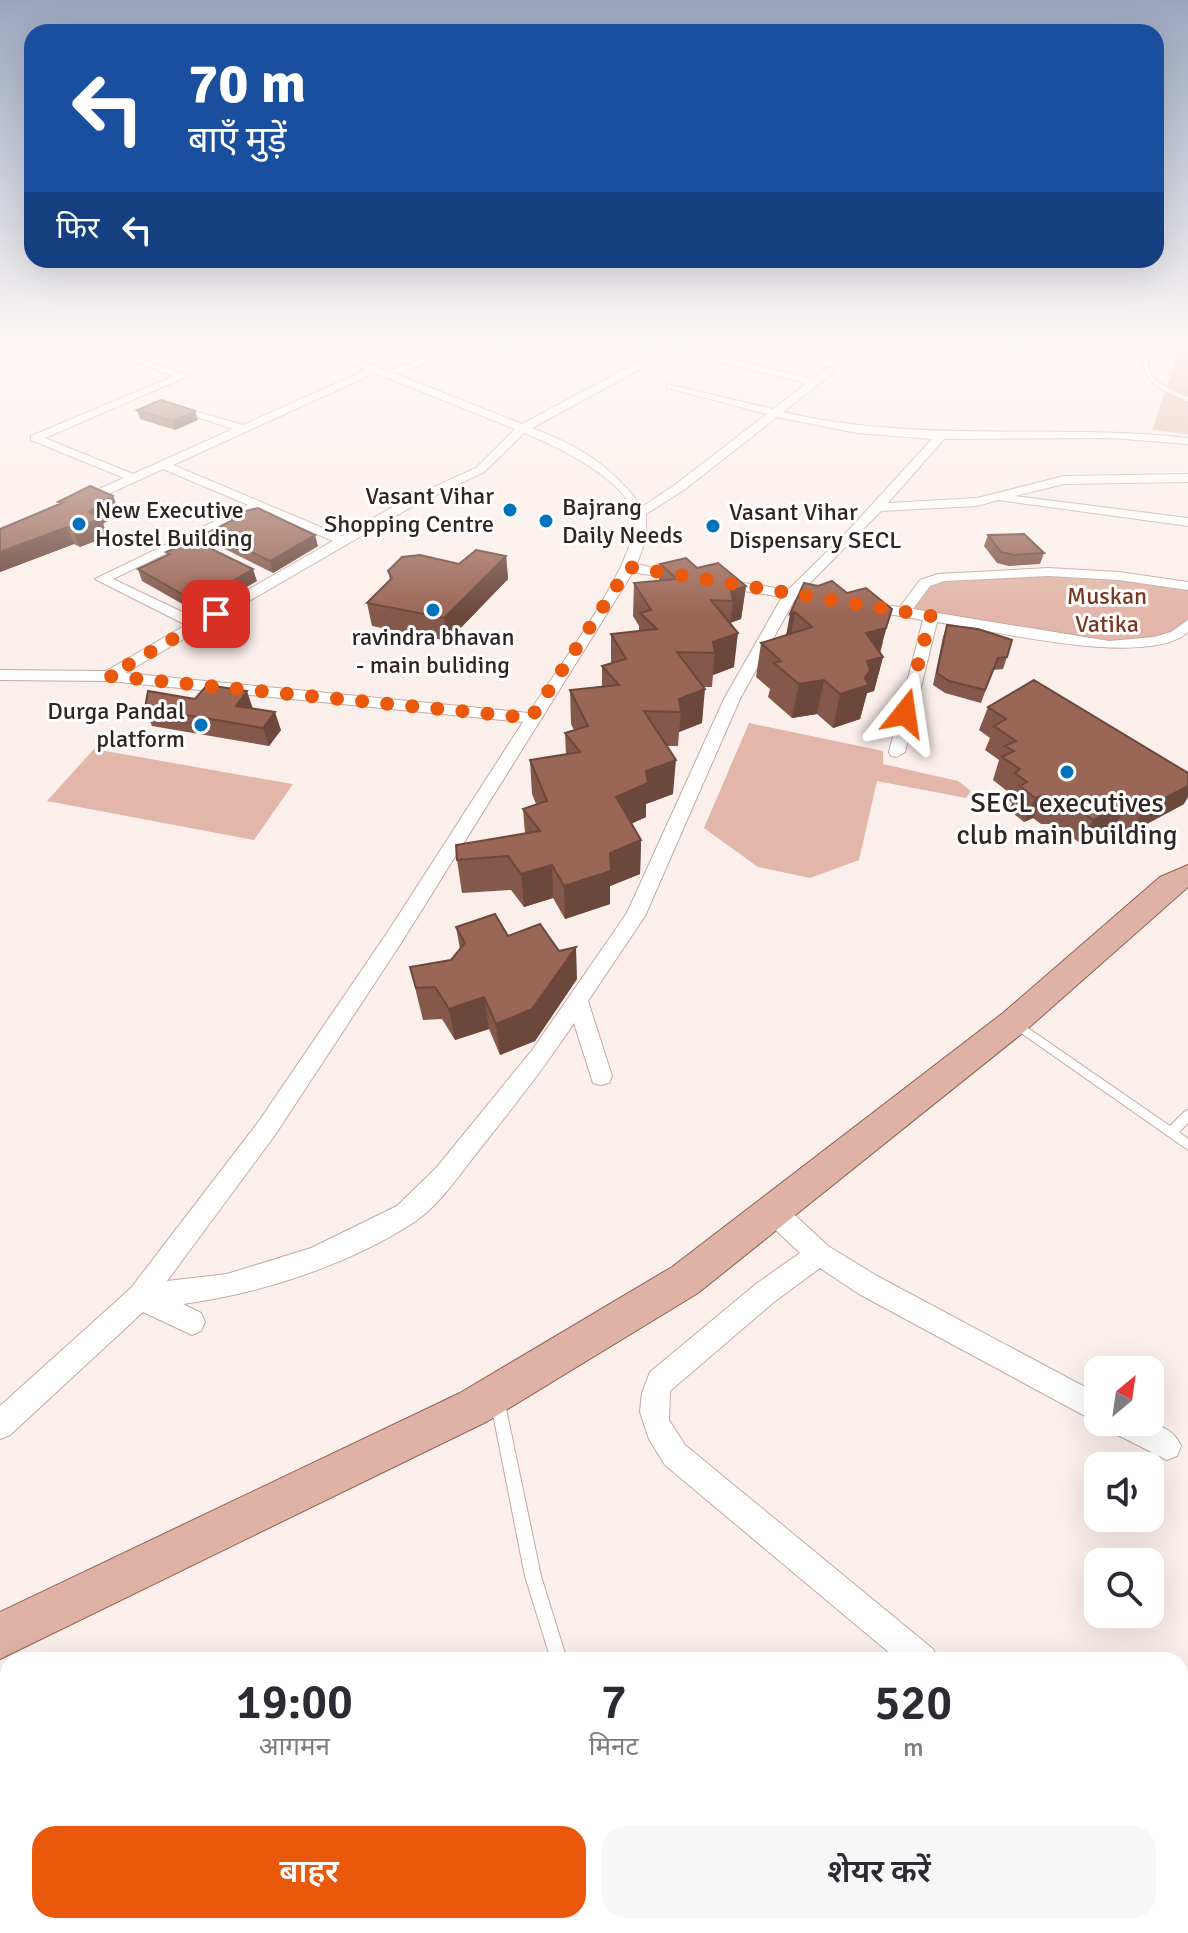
<!DOCTYPE html>
<html lang="hi">
<meta charset="utf-8">
<style>
:root{--surface:#fff;--page:#f7f7f7;--text:#2b2b33;--muted:#7c7c81;--accent:#ea580c}
body{margin:0;font-family:Signika,"Noto Sans Devanagari",sans-serif;background:var(--page);color:var(--text);height:100vh;display:flex;flex-direction:column;font-size:30px;white-space:nowrap}
*{box-sizing:border-box;margin:0}
p{font-size:26px;color:var(--muted)}
.icon{flex:none;width:44px;height:44px;fill:none;stroke:currentColor;stroke-width:2;stroke-linecap:round;stroke-linejoin:round}
.map{position:relative;flex:1;overflow:hidden}
.sheet{position:absolute;left:0px;top:1652px;width:1188px;height:282px;display:flex;flex-direction:column;background:var(--surface);border-radius:24px 24px 0 0;box-shadow:0 8px 32px #0002}
.sheet>*{flex:none}
.top-card{position:absolute;left:24px;top:24px;width:1140px;height:244px;border-radius:24px;box-shadow:0 8px 32px #0002;background:#1a4fa0;color:#fff;overflow:hidden}
.needle{width:52px;rotate:29deg}
.fabs{position:absolute;left:1084px;top:1356px;display:grid;gap:16px}
.fabs a{display:grid;place-items:center;width:80px;height:80px;border-radius:16px;background:var(--surface);box-shadow:0 8px 32px #0002;font-size:40px}
.pin{position:absolute;display:grid;place-items:center;width:68px;height:68px;color:#fff;margin:-34px;border-radius:16px;box-shadow:0 4px 12px #0006}
.me{position:absolute;width:88px;margin:-44px;rotate:15deg;stroke-linejoin:round;filter:drop-shadow(0 0 6px #0008)}
.turn{display:flex;align-items:center;gap:28px;height:168px;padding:0 32px;font-size:36px}
.turn .icon{width:104px;height:104px;stroke-width:2.5}
.turn b{display:block;font-size:56px;line-height:68px}
.then{display:flex;align-items:center;height:76px;padding:0 32px;background:#0003;gap:16px;font-size:30px}
.eta{display:flex;justify-content:space-evenly;align-items:center;height:136px;text-align:center}
.eta b{font-size:48px;font-weight:600;line-height:56px}
.cta{display:flex;gap:16px;margin-top:auto;padding:16px 32px}
.cta a{flex:1;height:92px;border-radius:24px;background:var(--accent);color:#fff;font-size:32px;font-weight:600;line-height:92px;text-align:center}
.cta a+a{background:var(--page);color:var(--text)}
.map>svg:first-child{display:block}
.green{fill:#e2b6a8}
.lines{fill:none;stroke-linecap:round;stroke-linejoin:round}
.lane-casing{stroke:#c6a9a0;stroke-width:2}
.street-casing{stroke:#c6a9a0;stroke-width:2}
.primary-casing{stroke:#936051;stroke-width:2}
.lane{fill:#fff;fill-rule:evenodd}
.street{fill:#fff;fill-rule:evenodd}
.primary{fill:#deb3a6;fill-rule:evenodd}
.wall{fill:#84584a}
.shaded-wall{fill:#6c473c}
.building{fill:#9a6656;stroke:#6c473c;stroke-width:2}
.route{stroke:#ea580c;stroke-width:14;stroke-dasharray:0 25.2}
.poi-dot{fill:#0172bd;stroke:#fff;stroke-width:3}
.labels{text-anchor:middle;stroke-width:6;stroke-linejoin:round;paint-order:stroke}
.far-poi-label{font-size:24px;fill:#302522;stroke:#fff;text-anchor:start}
.far-park-label{font-size:24px;fill:#7c3721;stroke:#fff}
.poi-label{font-size:28px;fill:#302522;stroke:#fff}
</style>
<div class="map">
<svg width="1188" height="1933" viewBox="0 0 1188 1933">
<rect width="100%" height="100%" fill="#fbefeb"/>
<!-- green -->
<path class="green" d="M1181,344H1188V434L1152,430Z
M1048,572L1188,587V624C1142,666 966,622 904,612C931,563 998,575 1048,572Z
M749,723L883,751V764L958,781L971,791L966,798L877,781L859,860L810,878L758,867L704,828Z
M94,749L292,784H293L254,840L47,801Z"/>
<g class="lines">
<!-- lane casing -->
<g class="lane-casing">
<path id="lane" d="M1147,344H1151C1140,378 1161,386 1188,397V401C1160,390 1134,379 1147,344Z
M1015,1019L1170,1126L1184,1112L1188,1110V1123L1179,1132L1188,1139V1150L1011,1026L1010,1023L1011,1020Z
M498,1397L503,1399L505,1404L541,1576L567,1660H551L525,1576L491,1404L493,1399Z
M639,1926H657L659,1933H641Z"/>
</g>
<!-- street casing -->
<g class="street-casing">
<path id="street" d="M87,344H101L188,376L45,438L133,474L233,429L167,407V403L243,425L366,370L305,344H319L387,371L466,344H481L396,374L522,424L655,353L627,344L689,349L813,379L826,368H834V372L783,412C919,444 1051,423 1188,438V444L1111,438L944,439L888,503L977,498L1064,476L1188,474V482L1064,484L1015,496L1188,518V526L998,500L977,506L881,511L801,592L807,593V599H795L740,699L645,916L588,1001L612,1076L609,1083L601,1085L593,1083L574,1023C545,1067 512,1109 479,1150C460,1174 439,1206 413,1223C348,1265 259,1294 183,1304L201,1313L205,1322L201,1331L192,1335L143,1312L10,1435L0,1439V1406L131,1288L259,1121L389,930L523,722L109,681L0,680V670L106,671L186,625L95,579L248,505L163,469L84,505H76V499L124,478L31,440V436L174,376ZM666,355H689L807,383L773,409L667,384V388L767,414L676,484L642,507C611,465 579,446 532,428ZM375,373L515,429L476,468L405,500L342,536L173,465ZM777,417L857,433L932,439L846,533L788,590L719,579L712,583L719,587L782,597L724,699L627,913L533,1049L437,1167L397,1206L311,1248L227,1274L167,1281L275,1135L403,940L633,572L684,581L691,577L637,564L646,538V514L684,490ZM524,433C555,445 627,480 634,515C642,558 554,673 529,713L125,673L413,506L484,472ZM258,509L333,541L197,619L113,579Z
M1048,568L1119,572L1188,582V590L1119,580L1048,576L944,581L930,586L913,609L1109,641L1154,637L1171,632L1188,620V632C1148,669 990,630 937,622L905,752L897,757L891,756L889,752L923,620L860,609V603L900,607L920,580L938,574Z
M773,1200L782,1203L828,1246L877,1276L1098,1394V1423L859,1294L820,1268L774,1302L670,1391L669,1420L685,1445L933,1649L938,1660H898L665,1465L649,1439L640,1412L642,1393L650,1372L756,1284L800,1253L764,1219L761,1211L764,1203Z
M1108,1422C1134,1422 1169,1418 1181,1446L1177,1456L1167,1460L1112,1432Z
M1180,1856L1188,1860V1899L1180,1895Z"/>
</g>
<!-- primary casing -->
<g class="primary-casing">
<path id="primary" d="M1188,865V887L1025,1031L698,1293L488,1421L0,1659V1612L460,1393L672,1267L1003,1013L1160,877Z"/>
</g>
<!-- lane -->
<use href="#lane" class="lane"/>
<!-- street -->
<use href="#street" class="street"/>
<!-- primary -->
<use href="#primary" class="primary"/>
</g>
<!-- wall -->
<path class="wall" d="M137,410L195,411L198,420L175,430L140,419Z
M113,496L119,512L103,524L108,536L80,547L74,544L0,572L59,504L58,502Z
M229,515L318,546L273,573L213,543L209,532L231,521Z
M988,535L1044,553L1040,564L1009,566L997,563L984,546Z
M166,552L257,581L200,614L142,581L138,569L167,555Z
M506,556L508,579L448,641L372,626L367,603L390,580L388,571L459,564Z
M660,564L697,568L746,586L741,619L730,623L734,667L713,675L712,687H703L702,723L679,732L678,746H666L673,794L646,804V817L632,823L641,840L640,874L610,886V904L565,919L553,898L524,907L511,890L462,893L457,860L525,833L523,809L536,804L532,794L530,760L566,754L565,733L574,730L571,724L570,690L602,686V666L611,663V634L639,631V626L633,616L634,583L659,581Z
M804,583L883,642L880,653L883,657L874,691L867,693L860,719L833,728L817,714L792,718L768,697L770,689L756,677L761,643L786,635Z
M947,625L1007,657L1003,669L993,670L981,703L945,693L933,685L943,637Z
M988,707L1184,804L1130,833L1117,823L1081,844L1055,824H1041L1033,818L1024,822L1009,810L1012,803L1005,797L1007,791L993,780L999,760L985,750L990,738L979,730Z
M145,708H252L281,730L269,746L152,726Z
M456,927L508,936L577,979L535,1041L500,1055L489,1029L455,1040L442,1019L423,1020L410,967L451,960L460,949Z"/>
<!-- shaded-wall -->
<path class="shaded-wall" d="M195,411L198,420L175,430L172,421Z
M113,496L119,512L103,524L108,536L80,547L73,530L89,512Z
M67,527L74,544L0,572V552Z
M315,535L318,546L273,573L270,561Z
M506,556L508,579L448,641L444,618Z
M253,569L257,581L200,614L196,602Z
M746,586L741,619L730,623L733,601L731,591Z
M892,609L878,658L883,657L874,691L867,693L860,719L833,728L840,694L866,633Z
M795,612L789,646L784,647L790,614Z
M738,633L734,667L713,675L715,653L713,642Z
M824,680L817,714L792,718L799,684Z
M705,689L702,723L679,732L681,712L679,699Z
M247,691L253,709L236,706Z
M275,712L281,730L269,746L263,728Z
M676,760L673,794L646,804V817L616,831V797L646,771Z
M1188,786V797L1184,804L1130,833L1144,809Z
M1044,795L1033,818L1024,822L1035,798Z
M1130,799L1117,823L1081,844L1093,820Z
M641,840L640,874L610,886V904L565,919L564,886L610,853Z
M552,865L553,898L524,907L521,874Z
M576,947L577,979L535,1041L500,1055L496,1024Z
M484,997L489,1029L455,1040L449,1009Z"/>
<!-- building -->
<path class="building" d="M161,400L195,411L172,421L137,410Z
M90,486L113,496L89,512L101,518L73,530L67,527L0,552V529L62,503L58,502Z
M258,508L315,535L270,561L209,532L237,518L229,515Z
M1024,534L1044,553L1014,555L1001,552L988,535Z
M193,540L253,569L196,602L138,569L170,554L166,552Z
M476,550L506,556L444,618L367,603L392,578L388,571L402,557L420,555L459,564Z
M686,558L697,568L718,563L746,586L731,591L733,601L711,600L738,633L713,642L715,653L677,652L705,689L679,699L681,712L644,711L676,760L646,771L648,783L616,797L641,840L610,853L611,871L564,886L552,865L521,874L508,856L457,860L456,845L540,831L523,809L547,801L530,760L580,752L565,733L588,726L570,690L619,685L602,666L626,659L611,634L657,629L640,613L651,610L634,583L677,579L660,564Z
M832,581L847,593L866,588L892,609L886,628L866,633L883,657L867,661L870,670L865,678L869,685L840,694L824,680L799,684L774,663L781,661L761,643L812,627L795,612L790,614L804,583L818,586Z
M947,625L978,629L1012,640L1007,657L998,658L985,690L949,681L937,673Z
M1034,680L1188,773V786L1144,809L1130,799L1093,820L1066,800H1052L1044,795L1035,798L1020,786L1027,782L1015,773L1020,769L1002,757L1014,751L1005,746L1016,741L994,726L1006,719L988,707Z
M207,685L247,691L236,706L275,712L263,728L145,708L148,691L195,699Z
M495,914L508,936L540,924L559,951L576,947L532,1009L496,1024L484,997L449,1009L435,987L416,988L410,967L451,960L465,943L456,927Z"/>
<!-- sky -->
<linearGradient id="sky" x2="0" y2="1"><stop stop-color="#9ba6be"/><stop offset="0.56" stop-color="#fdf8f6"/><stop offset="1" stop-color="#fdf8f6" stop-opacity="0"/></linearGradient>
<rect width="1188" height="615" fill="url(#sky)"/>
<g class="lines">
<!-- route -->
<path class="route" d="M216,614L109,676L531,718L629,567L931,616L905,713"/>
</g>
<!-- markers -->
<g class="poi-dot">
<circle cx="510" cy="510" r="8"/>
<circle cx="546" cy="521" r="8"/>
<circle cx="79" cy="524" r="8"/>
<circle cx="713" cy="526" r="8"/>
<circle cx="433" cy="610" r="8"/>
<circle cx="201" cy="725" r="8"/>
<circle cx="1067" cy="772" r="8"/>
</g>
<g class="labels">
<!-- far-poi labels -->
<g class="far-poi-label">
<text x="494" y="504" text-anchor="end">Vasant Vihar<tspan x="494" dy="28">Shopping Centre</tspan></text>
<text x="562" y="515">Bajrang<tspan x="562" dy="28">Daily Needs</tspan></text>
<text x="95" y="518">New Executive<tspan x="95" dy="28">Hostel Building</tspan></text>
<text x="729" y="520">Vasant Vihar<tspan x="729" dy="28">Dispensary SECL</tspan></text>
<text x="433" y="645" text-anchor="middle">ravindra bhavan<tspan x="433" dy="28">- main buliding</tspan></text>
<text x="185" y="719" text-anchor="end">Durga Pandal<tspan x="185" dy="28">platform</tspan></text>
</g>
<!-- far-park labels -->
<g class="far-park-label">
<text x="1107" y="604">Muskan<tspan x="1107" dy="28">Vatika</tspan></text>
</g>
<!-- poi labels -->
<g class="poi-label">
<text x="1067" y="812">SECL executives<tspan x="1067" dy="32">club main building</tspan></text>
</g>
</g>
</svg>
<div class="fabs">
<a><svg class="needle" viewBox="-14 -14 28 28"><path d="M0-13l5 13h-10z" fill="#e53935"/><path d="M0 13l5-13h-10z" fill="#7c7c81"/></svg></a>
<a><svg class="icon" aria-label="sound" viewBox="0 0 24 24"><path d="M4 9h4l5-4v14l-5-4H4zM17 9q2 3 0 6"/></svg></a>
<a><svg class="icon" aria-label="search" viewBox="0 0 24 24"><circle cx="10" cy="10" r="6"/><path d="M15 15l6 6"/></svg></a>
</div>
<div class="pin" style="left:216px;top:614px;background:#d93025"><svg class="icon" aria-label="arrive" viewBox="0 0 24 24"><path d="M6 21V4h12l-3 4 3 4H6"/></svg></div>
<svg class="me" style="left:905px;top:713px" viewBox="-20 -20 40 40"><path d="M0-17L14 15 0 8-14 15z" fill="#ea580c" stroke="#fff" stroke-width="4"/></svg>
<div class="top-card">
<div class="turn"><svg class="icon" aria-label="left" viewBox="0 0 24 24"><path d="M17 20v-9H6M10 6l-5 5 5 5"/></svg><div><b>70 m</b>बाएँ मुड़ें</div></div>
<div class="then">फिर<svg class="icon" aria-label="left" viewBox="0 0 24 24"><path d="M17 20v-9H6M10 6l-5 5 5 5"/></svg></div>
</div>
<section class="sheet">
<div class="eta">
<div><b>19:00</b><p>आगमन</p></div>
<div><b>7</b><p>मिनट</p></div>
<div><b>520</b><p>m</p></div>
</div>
<div class="cta"><a>बाहर</a><a>शेयर करें</a></div>
</section>
</div>
